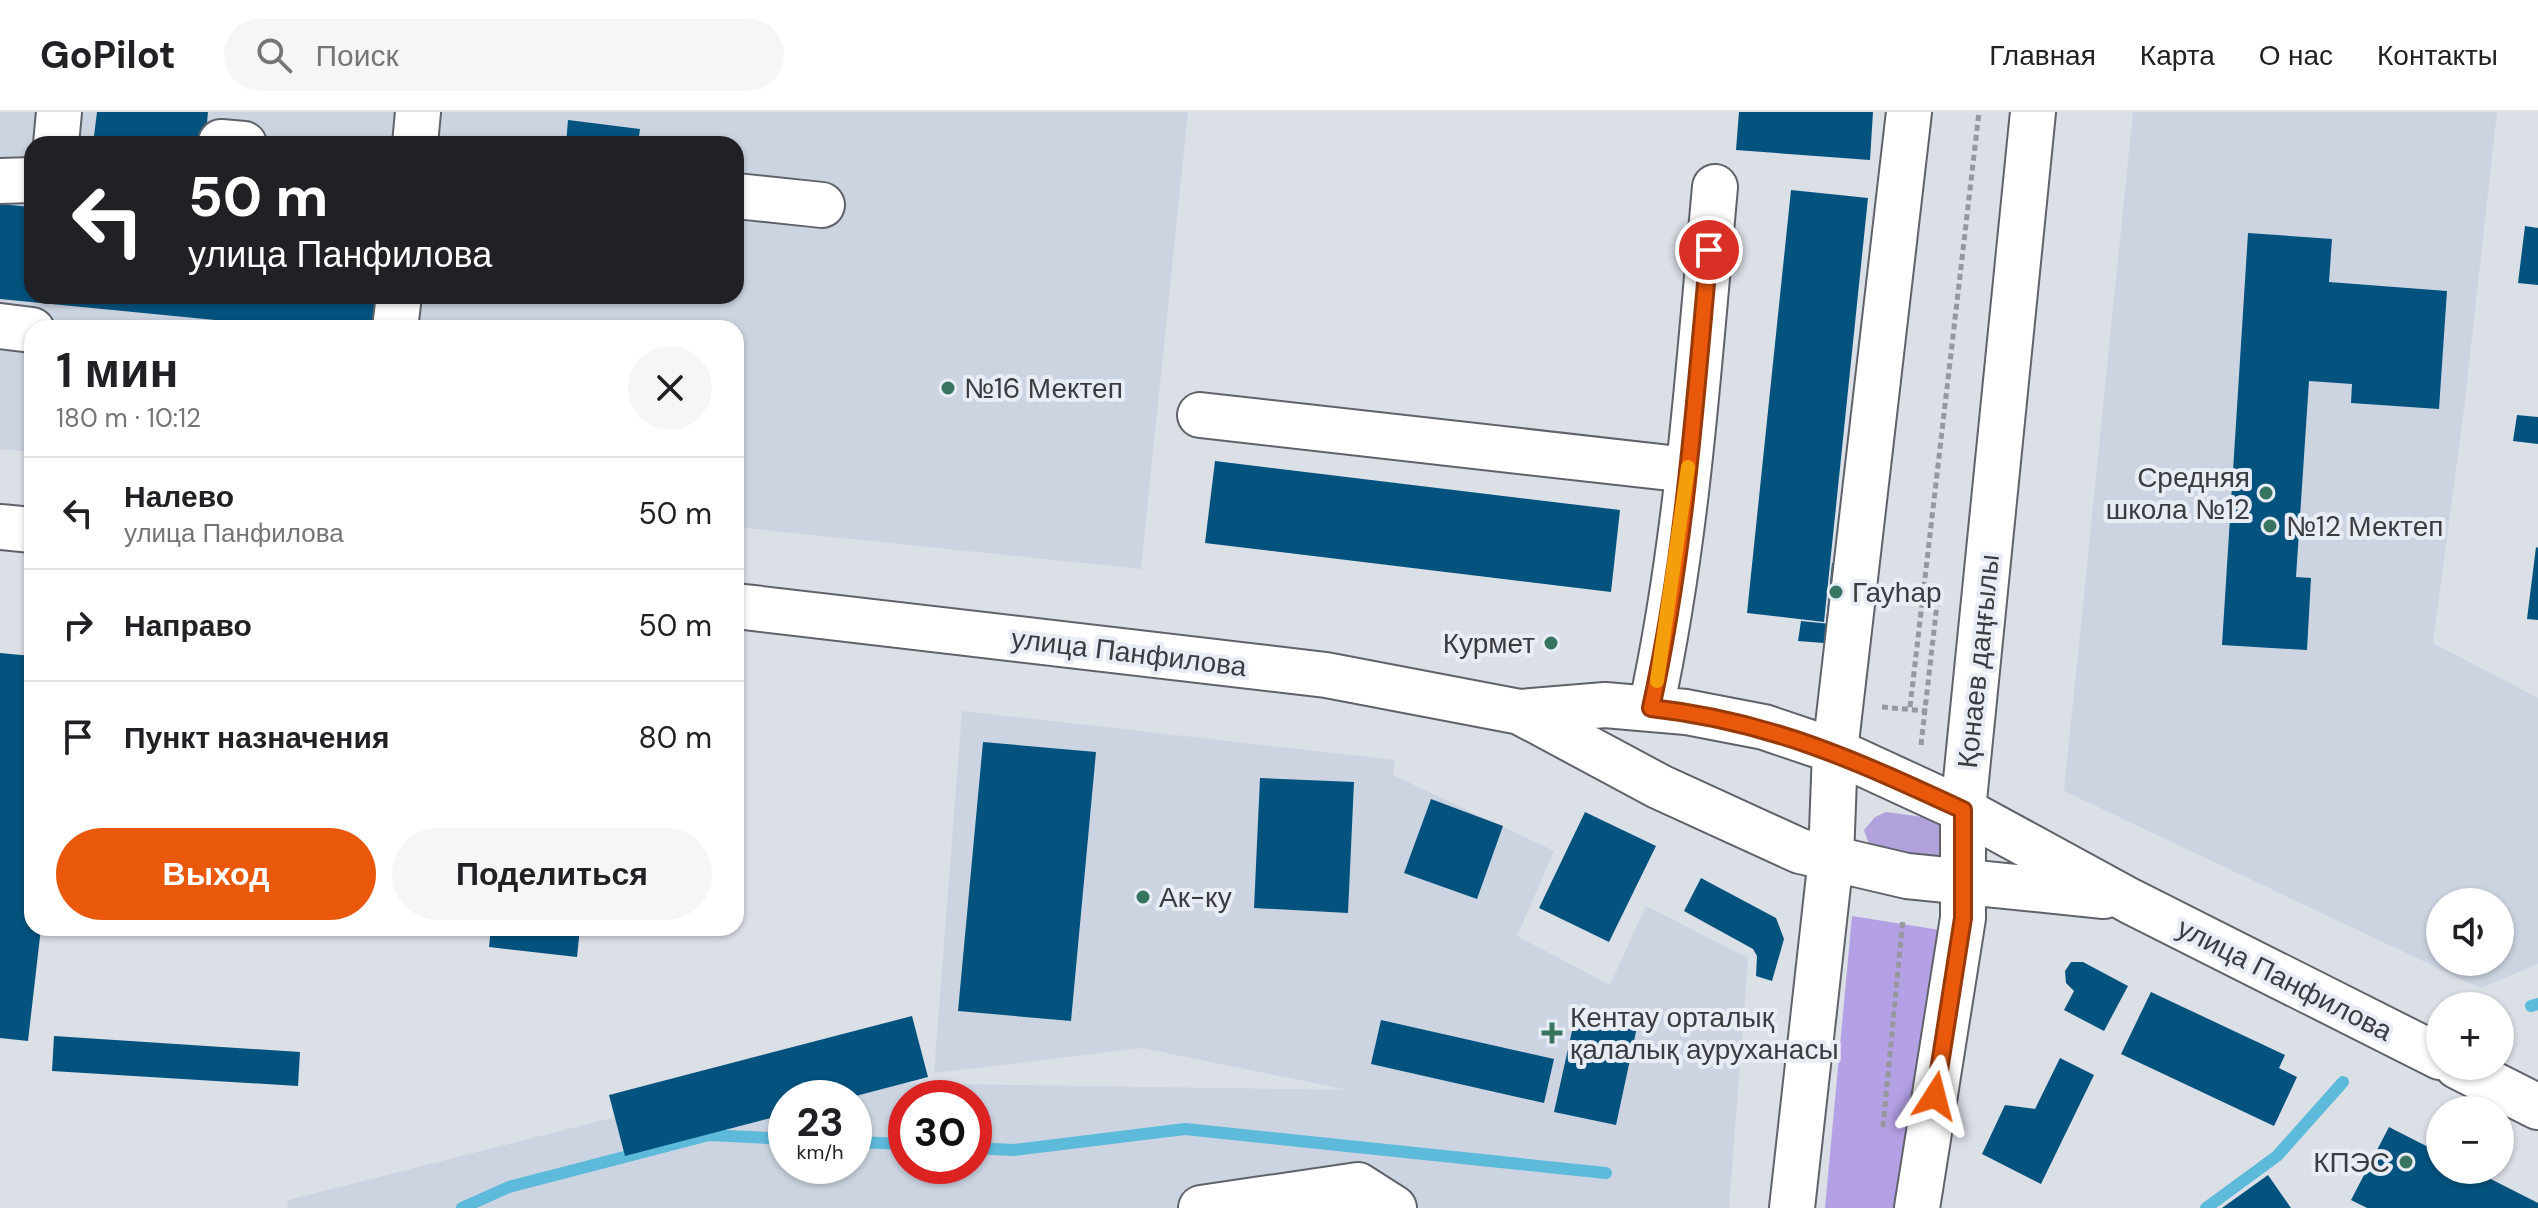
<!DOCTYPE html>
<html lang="ru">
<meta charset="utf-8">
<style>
:root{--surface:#fff;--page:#f6f6f6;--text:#202124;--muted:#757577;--line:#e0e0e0;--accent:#ea580c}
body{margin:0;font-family:"DM Sans",sans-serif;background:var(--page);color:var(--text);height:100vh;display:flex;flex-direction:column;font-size:30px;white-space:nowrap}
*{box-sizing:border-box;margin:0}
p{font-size:26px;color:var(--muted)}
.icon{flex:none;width:44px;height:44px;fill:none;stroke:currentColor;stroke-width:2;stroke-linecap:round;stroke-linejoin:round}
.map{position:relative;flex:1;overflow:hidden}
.drawer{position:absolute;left:24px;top:208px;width:720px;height:616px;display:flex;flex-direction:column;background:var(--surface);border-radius:24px;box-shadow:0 2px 6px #0004}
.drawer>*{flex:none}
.guide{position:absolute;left:24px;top:24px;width:720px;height:168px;border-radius:24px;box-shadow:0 2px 6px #0004;background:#202124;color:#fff;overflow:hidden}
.buttons{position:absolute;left:2426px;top:776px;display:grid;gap:16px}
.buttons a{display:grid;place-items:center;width:88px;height:88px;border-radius:50%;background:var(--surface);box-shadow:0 2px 6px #0004;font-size:40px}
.speed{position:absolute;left:768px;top:968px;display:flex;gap:16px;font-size:40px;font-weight:700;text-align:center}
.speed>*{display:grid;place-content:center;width:104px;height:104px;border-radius:50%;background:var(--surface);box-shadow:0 2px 6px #0004;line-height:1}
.speed small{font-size:20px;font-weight:400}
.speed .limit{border:12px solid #d22;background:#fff;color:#111}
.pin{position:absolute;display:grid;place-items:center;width:68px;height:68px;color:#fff;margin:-34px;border:4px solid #fff;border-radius:50%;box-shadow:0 2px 8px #0007}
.me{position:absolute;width:88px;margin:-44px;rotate:9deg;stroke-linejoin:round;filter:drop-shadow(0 0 6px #0008)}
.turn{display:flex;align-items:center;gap:28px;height:168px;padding:0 32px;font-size:36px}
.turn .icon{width:104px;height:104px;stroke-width:2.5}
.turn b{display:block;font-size:56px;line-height:68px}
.round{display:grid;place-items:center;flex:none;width:84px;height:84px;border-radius:42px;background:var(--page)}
.overview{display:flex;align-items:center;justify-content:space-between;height:136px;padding:0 32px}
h1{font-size:48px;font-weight:600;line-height:60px}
.button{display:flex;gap:16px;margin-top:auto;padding:16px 32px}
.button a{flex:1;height:92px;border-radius:48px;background:var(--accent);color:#fff;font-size:32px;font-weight:600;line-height:92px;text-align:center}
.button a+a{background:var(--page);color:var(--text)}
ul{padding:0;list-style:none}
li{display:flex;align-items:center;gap:24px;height:112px;padding:0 32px;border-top:2px solid var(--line)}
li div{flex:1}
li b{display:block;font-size:30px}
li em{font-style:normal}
header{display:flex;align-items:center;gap:48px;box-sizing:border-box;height:112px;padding:0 40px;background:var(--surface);border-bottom:2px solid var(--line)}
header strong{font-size:38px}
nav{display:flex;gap:44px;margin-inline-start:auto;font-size:28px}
.search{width:560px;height:72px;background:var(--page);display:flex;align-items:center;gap:20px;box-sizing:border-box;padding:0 28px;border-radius:44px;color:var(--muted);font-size:30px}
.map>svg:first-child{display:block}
.built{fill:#ccd4e2;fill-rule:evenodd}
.green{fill:#b1a1dd}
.forest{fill:#b4a1e5}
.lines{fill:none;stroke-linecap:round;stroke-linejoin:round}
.stream{stroke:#5ebada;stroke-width:12}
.building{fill:#04537f}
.minor-casing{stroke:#5f6369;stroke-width:48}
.path{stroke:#96989d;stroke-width:5;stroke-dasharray:6 4;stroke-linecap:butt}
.minor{stroke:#fff;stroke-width:44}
.route-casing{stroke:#983908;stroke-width:20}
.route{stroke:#ea580c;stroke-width:14}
.slow{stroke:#f59e0b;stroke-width:14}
.poi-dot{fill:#387560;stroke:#e8ecf4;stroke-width:3}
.labels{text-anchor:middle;stroke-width:8;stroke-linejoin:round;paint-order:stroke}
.poi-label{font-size:28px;fill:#3b3c3f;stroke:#e8ecf4;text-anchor:start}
.street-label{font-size:28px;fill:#3b3c3f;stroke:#e8ecf4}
</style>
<header>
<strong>GoPilot</strong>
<div class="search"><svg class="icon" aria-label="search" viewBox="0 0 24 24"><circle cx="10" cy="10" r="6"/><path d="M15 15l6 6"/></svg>Поиск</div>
<nav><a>Главная</a><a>Карта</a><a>О нас</a><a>Контакты</a></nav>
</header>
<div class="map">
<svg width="2538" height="1096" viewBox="0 0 2538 1096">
<rect width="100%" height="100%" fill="#dbdfe6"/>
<!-- built -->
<path class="built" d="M0,0H1188L1141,457L736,415V216H32V340L0,337ZM32,32H736V184H32Z
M2133,0H2497L2464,297L2433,531L2538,586V852L2480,876L2064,679ZM2440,790H2500V850H2440Z
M962,599L1395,648L1393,663L1554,739L1517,824L1610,873L1646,794L1748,846L1729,1096H287L288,1088L757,969L1348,978L1142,936L934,961ZM786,986H854V1054H786ZM906,986H974V1054H906Z"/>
<!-- green -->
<path class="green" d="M1886,700L1922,705L1949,718L1950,750L1878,741L1869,732L1864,718L1875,705Z"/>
<!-- forest -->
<path class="forest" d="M1852,804L1940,818L1912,1096H1825Z"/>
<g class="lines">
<!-- stream -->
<path class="stream" d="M2531,894L2538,892
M854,1030L906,1032
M974,1036L1014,1038L1185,1017L1606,1061
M462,1096L509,1075L709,1023L786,1027
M2206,1096L2277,1044L2343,970"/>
</g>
<!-- building -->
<path class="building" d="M97,0H208L205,32H93Z
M1739,0H1873L1870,48L1736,38Z
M568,8L640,17L638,32H566Z
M1791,78L1868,86L1824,510L1747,501Z
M0,92L32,95V184H375L372,216H297L0,187Z
M2525,114L2538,116V173L2518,171Z
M2248,121L2332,127L2329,170L2447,179L2439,297L2351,291L2352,272L2309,269L2296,465L2311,466L2307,538L2222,533Z
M2517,303L2538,305V332L2513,329Z
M1215,349L1620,398L1611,480L1205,431Z
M2536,435L2538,436V508L2527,507Z
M1832,451L1845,452L1837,532L1798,529L1801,509L1831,512L1826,510Z
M0,541L32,544V816H41L28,929L0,926Z
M983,630L1096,640L1071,909L958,899Z
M1260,666L1354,670L1348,801L1254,796Z
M1431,687L1503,714L1477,787L1404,761Z
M1585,700L1656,734L1609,830L1539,796Z
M1701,766L1776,806L1784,827L1772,869L1756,864L1757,844L1753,837L1684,799Z
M491,816H580L577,845L489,835Z
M2071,850H2083L2128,874L2104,919L2064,898L2074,879L2066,871L2065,859Z
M2151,880L2285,943L2279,956L2297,965L2274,1014L2121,942Z
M1576,901L1637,915L1616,1013L1554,1000Z
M912,904L928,965L848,986H786V1002L625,1044L609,983Z
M1381,908L1554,947L1544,991L1371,952Z
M54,924L300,940L298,974L52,959Z
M2060,946L2094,963L2041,1072L1982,1042L2005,993L2035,997Z
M2389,1015L2440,1041V1058H2473L2538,1091V1096H2367L2351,1088Z
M2268,1063L2291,1096H2222Z"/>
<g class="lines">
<!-- minor casing -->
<g class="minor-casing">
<path id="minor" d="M221,30L244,32
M56,32L59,0
M415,32L418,0
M0,69L32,68
M736,84L822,93
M0,214L32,218
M395,216L399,184
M1200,303L1688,358
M0,415L32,418
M736,494L1326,563L1520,600L1605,593L1686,600L1764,615L1835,639L1963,698L2130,789L2440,945
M1651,596C1688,425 1699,249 1715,75
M1520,600L1660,675L1800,739L1907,764L2104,784
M2457,954L2538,995
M1201,1096L1358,1073L1394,1096
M1792,1096L1831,746L1835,639L1909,0
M1917,1096L1963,806V698L2033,0"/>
</g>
<!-- path -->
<path class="path" d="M1882,595L1927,599
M1910,595L1979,0
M1921,633L1937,492
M1883,1015L1903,806"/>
<!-- minor -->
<use href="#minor" class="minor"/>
</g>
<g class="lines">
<!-- route casing -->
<g class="route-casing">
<path id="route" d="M1709,138C1695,291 1684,446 1651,596C1770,609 1857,649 1963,698V806L1935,984"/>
</g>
<!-- route -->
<use href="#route" class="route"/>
<!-- slow -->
<path class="slow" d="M1657,569L1688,355"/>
</g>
<!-- markers -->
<g class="poi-dot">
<circle cx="948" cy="276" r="8"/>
<circle cx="2266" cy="381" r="8"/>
<circle cx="2270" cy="414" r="8"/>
<circle cx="1836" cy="480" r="8"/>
<circle cx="1551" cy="531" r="8"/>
<circle cx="1143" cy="785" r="8"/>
<path d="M1548 909h8v8h8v8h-8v8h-8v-8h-8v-8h8z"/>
<circle cx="2406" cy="1050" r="8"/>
</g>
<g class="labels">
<!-- poi labels -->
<g class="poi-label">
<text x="964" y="286">№16 Мектеп</text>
<text x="2250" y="375" text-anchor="end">Средняя<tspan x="2250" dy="32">школа №12</tspan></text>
<text x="2286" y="424">№12 Мектеп</text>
<text x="1852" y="490">Гауһар</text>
<text x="1535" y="541" text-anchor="end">Курмет</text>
<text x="1159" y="795">Ак-ку</text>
<text x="1570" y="915">Кентау орталық<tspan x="1570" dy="32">қалалық ауруханасы</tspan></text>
<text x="2390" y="1060" text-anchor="end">КПЭС</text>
</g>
<!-- street labels -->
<g class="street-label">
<text transform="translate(1129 540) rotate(7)" y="10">улица Панфилова</text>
<text transform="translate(1978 549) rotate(-84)" y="10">Қонаев даңғылы</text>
<text transform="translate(2285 867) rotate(27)" y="10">улица Панфилова</text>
</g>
</g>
</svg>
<div class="buttons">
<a><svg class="icon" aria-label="sound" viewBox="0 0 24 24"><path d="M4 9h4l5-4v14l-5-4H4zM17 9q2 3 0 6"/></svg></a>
<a>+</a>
<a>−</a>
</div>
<div class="speed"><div>23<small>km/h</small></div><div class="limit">30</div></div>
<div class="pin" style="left:1709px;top:138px;background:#d93025"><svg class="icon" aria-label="arrive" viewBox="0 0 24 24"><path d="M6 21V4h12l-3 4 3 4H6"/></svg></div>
<svg class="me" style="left:1935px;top:984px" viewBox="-20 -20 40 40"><path d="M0-17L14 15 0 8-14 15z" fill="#ea580c" stroke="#fff" stroke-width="4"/></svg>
<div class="guide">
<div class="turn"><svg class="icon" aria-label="left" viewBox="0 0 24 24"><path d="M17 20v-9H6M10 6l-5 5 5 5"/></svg><div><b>50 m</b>улица Панфилова</div></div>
</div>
<section class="drawer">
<div class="overview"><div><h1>1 мин</h1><p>180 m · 10:12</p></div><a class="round"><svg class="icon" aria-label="close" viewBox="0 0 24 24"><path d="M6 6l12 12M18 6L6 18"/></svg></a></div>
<ul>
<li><svg class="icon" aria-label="left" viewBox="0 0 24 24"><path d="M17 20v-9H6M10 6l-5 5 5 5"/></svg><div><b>Налево</b><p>улица Панфилова</p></div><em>50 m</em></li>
<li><svg class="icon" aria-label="right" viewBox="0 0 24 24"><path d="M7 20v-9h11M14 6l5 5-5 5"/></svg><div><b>Направо</b></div><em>50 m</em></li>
<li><svg class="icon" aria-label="arrive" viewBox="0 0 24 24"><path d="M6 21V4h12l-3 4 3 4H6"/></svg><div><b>Пункт назначения</b></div><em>80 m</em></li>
</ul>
<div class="button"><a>Выход</a><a>Поделиться</a></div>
</section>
</div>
